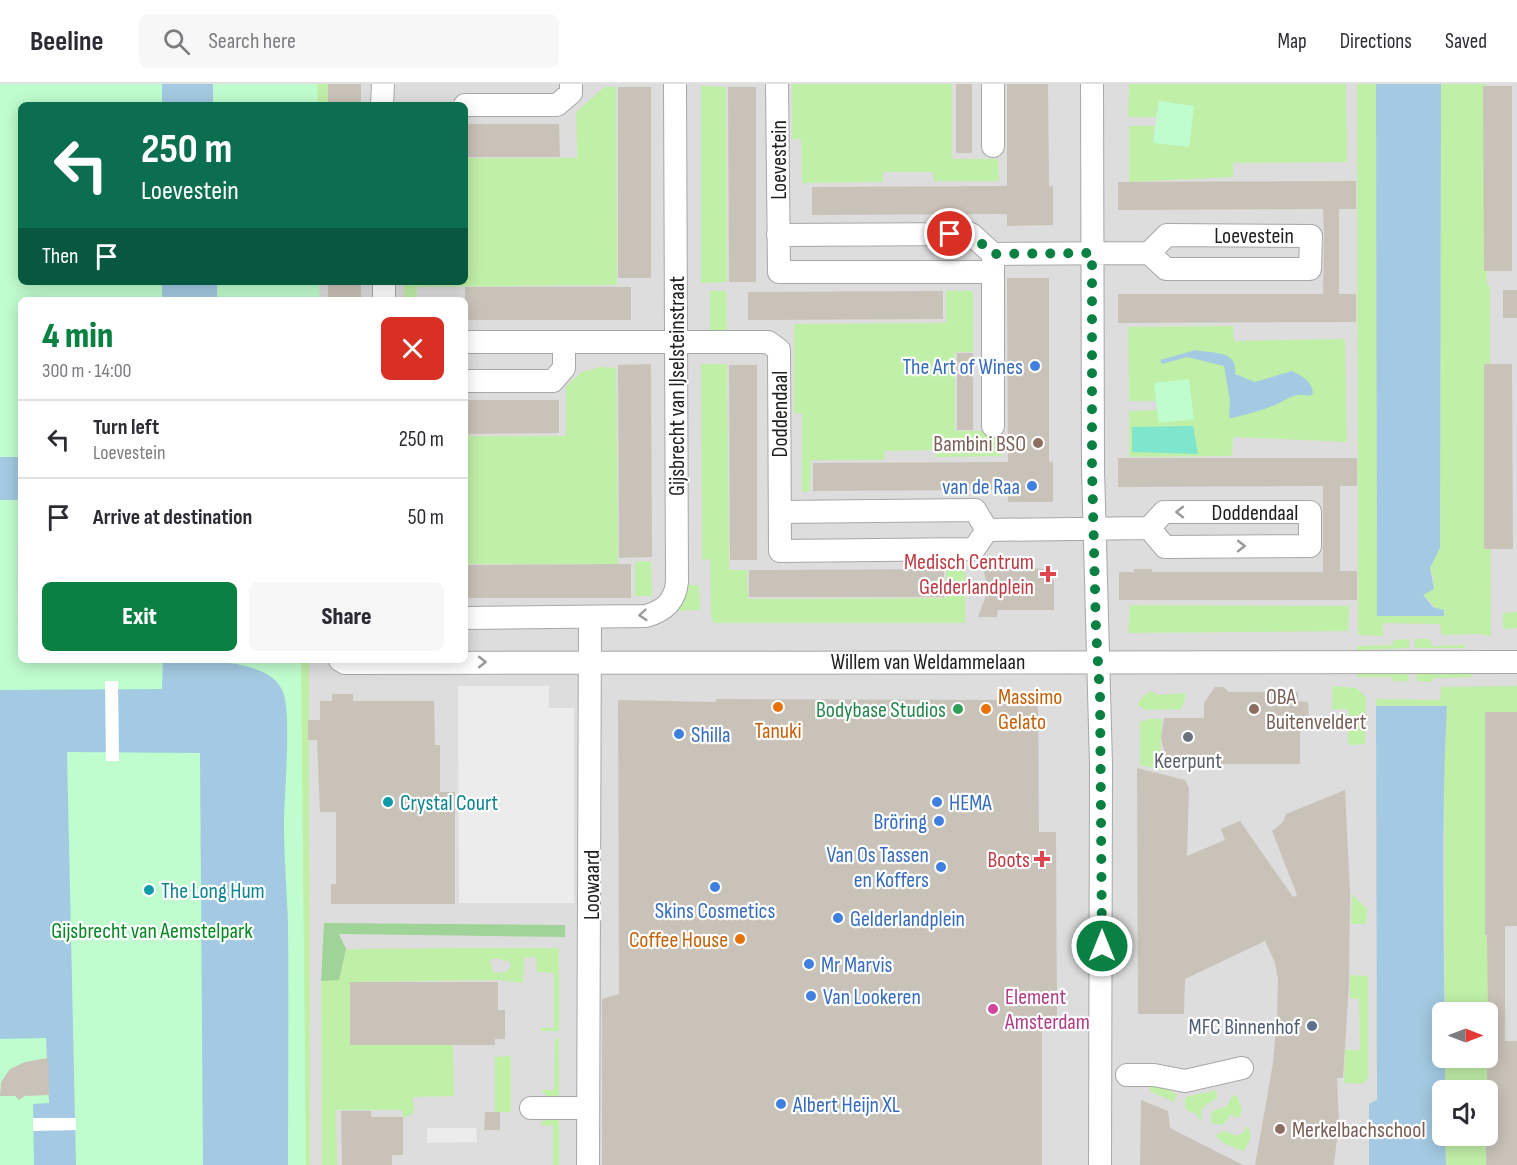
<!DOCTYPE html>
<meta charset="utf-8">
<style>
:root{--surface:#fff;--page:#f7f7f7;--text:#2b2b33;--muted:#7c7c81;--line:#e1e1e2;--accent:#0b8043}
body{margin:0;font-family:"Sofia Sans Condensed",sans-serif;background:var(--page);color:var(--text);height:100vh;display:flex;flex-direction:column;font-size:22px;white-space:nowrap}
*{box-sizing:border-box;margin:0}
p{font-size:20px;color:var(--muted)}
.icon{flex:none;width:33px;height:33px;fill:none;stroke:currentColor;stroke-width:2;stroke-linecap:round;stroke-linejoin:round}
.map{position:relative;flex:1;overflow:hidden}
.details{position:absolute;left:18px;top:213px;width:450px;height:366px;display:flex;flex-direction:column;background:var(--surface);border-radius:9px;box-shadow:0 3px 15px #0003}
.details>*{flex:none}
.banner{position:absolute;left:18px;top:18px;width:450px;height:183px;border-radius:9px;box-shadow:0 3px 15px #0003;background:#0b6e4f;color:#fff;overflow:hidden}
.needle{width:39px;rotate:90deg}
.fabs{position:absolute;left:1432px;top:918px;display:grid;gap:12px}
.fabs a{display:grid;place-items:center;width:66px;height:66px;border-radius:9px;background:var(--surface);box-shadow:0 3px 15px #0003;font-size:30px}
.pin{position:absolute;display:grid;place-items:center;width:51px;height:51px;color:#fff;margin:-26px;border:3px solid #fff;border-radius:50%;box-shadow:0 2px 6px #0007}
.me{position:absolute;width:66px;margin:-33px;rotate:0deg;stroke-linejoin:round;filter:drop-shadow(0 0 4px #0008)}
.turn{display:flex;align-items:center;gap:21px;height:126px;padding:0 24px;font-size:27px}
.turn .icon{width:78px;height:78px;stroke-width:2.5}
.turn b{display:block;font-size:42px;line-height:51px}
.then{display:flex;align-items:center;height:57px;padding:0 24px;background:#0003;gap:12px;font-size:22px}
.round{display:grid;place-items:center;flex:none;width:63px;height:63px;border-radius:9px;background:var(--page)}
.overview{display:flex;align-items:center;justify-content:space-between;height:102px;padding:0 24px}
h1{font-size:36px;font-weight:800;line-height:45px;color:var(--accent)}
.cta{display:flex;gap:12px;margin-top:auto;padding:12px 24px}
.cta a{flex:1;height:69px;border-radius:9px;background:var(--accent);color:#fff;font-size:24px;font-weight:800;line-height:69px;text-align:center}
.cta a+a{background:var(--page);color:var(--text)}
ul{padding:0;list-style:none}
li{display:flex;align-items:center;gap:18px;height:78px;padding:0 24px;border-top:2px solid var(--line)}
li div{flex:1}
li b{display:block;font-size:22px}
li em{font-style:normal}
header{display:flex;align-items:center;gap:36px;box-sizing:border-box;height:84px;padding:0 30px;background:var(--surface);border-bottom:2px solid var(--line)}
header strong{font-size:28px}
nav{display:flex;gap:33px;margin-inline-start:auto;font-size:21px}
.search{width:420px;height:54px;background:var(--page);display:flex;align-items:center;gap:15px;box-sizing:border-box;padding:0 21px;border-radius:9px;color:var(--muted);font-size:22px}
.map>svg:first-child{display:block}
.residential{fill:#dedddd;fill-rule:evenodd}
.grass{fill:#c0efa8;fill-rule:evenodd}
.forest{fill:#a0d397}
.park{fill:#c0fdce}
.pitch{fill:#7ee6cd}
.parking{fill:#ececec}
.plaza{fill:#dbd9e7}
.water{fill:#a3cae2}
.pier{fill:#fff}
.building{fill:#c9c2b8}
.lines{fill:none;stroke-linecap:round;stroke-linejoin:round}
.minor-casing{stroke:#a7a7a7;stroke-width:24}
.minor{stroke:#fff;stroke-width:22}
.oneway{stroke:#9b9b9b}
.route{stroke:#0b8043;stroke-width:10;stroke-dasharray:0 18}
.shop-dot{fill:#3f7fe0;stroke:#fff;stroke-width:2}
.education-dot{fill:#8d6e63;stroke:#fff;stroke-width:2}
.health-dot{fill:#e0444e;stroke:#fff;stroke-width:2}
.food-dot{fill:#e8710a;stroke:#fff;stroke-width:2}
.leisure-dot{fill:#2e9e5b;stroke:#fff;stroke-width:2}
.worship-dot{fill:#6b7280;stroke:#fff;stroke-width:2}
.culture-dot{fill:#0f9aa8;stroke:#fff;stroke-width:2}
.hotel-dot{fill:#d1479c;stroke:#fff;stroke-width:2}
.service-dot{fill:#5c6f8a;stroke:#fff;stroke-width:2}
.labels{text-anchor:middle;stroke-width:4.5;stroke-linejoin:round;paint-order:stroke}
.street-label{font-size:22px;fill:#202020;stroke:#fff}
.shop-label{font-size:22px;fill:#366cbe;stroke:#fff;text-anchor:start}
.education-label{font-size:22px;fill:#785e54;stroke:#fff;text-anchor:start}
.health-label{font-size:22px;fill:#be3a42;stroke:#fff;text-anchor:end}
.food-label{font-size:22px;fill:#c56008;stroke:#fff;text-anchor:start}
.leisure-label{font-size:22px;fill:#27864d;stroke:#fff;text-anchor:end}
.worship-label{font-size:22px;fill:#5b616d;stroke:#fff}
.culture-label{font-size:22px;fill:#0d838f;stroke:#fff;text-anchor:start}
.park-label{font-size:22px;fill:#038822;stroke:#fff}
.hotel-label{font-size:22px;fill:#b23c85;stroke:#fff;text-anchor:start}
.service-label{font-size:22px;fill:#4e5e75;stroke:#fff;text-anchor:end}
</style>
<header>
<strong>Beeline</strong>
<div class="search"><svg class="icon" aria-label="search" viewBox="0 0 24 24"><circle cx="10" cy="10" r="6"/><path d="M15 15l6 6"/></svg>Search here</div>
<nav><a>Map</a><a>Directions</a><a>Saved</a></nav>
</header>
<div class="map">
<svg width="1517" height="1081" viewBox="0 0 1517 1081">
<rect width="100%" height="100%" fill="#f1efe5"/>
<!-- residential -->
<path class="residential" d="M0,0H1517V1081H0ZM21,21H465V198H21ZM21,216H465V576H21ZM1443,928H1488V974H1443ZM1443,1006H1488V1052H1443Z"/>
<!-- grass -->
<path class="grass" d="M311,0H328L329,21H310Z
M792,0H952V75H998L999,97H934L933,88H883V98L802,99L801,55H792Z
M1129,0H1346L1347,78L1233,79V93L1129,98V42H1154L1153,60L1194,22L1159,17L1156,33H1128Z
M1357,0H1376L1377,532H1444L1422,510L1434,495L1430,484L1440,464L1441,0H1486L1487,200L1490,204L1491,552L1478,550L1441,551L1440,540L1383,539V552L1358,551Z
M701,2L726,3L727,198L701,199Z
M605,3H616L617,201L417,203L416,216H404V198H465V74H577L576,28Z
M710,207H726L727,246L710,247Z
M946,207H973V268H955V347H1000L1001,372L936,373L935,366L885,367L884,376H811L810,407L802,408V329H794V240L946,239Z
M1233,242L1234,257L1345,255L1347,358L1233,353L1232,372L1129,373V327L1157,326L1159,339L1154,299L1156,317H1129L1128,243Z
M701,280H727L729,486H747L748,515L946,514V486H965V539H714L711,532L710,475L702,476Z
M600,283L616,284L618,480H465V352H566V302L582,288Z
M651,477L652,512H635V478Z
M685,501H699L700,526L674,527Z
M1130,521L1349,522L1348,547L1128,549Z
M1517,528V544L1503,545V529Z
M1409,555V564L1357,566V562L1393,561V556Z
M1415,555H1430L1432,562L1465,561V564H1415Z
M225,576H309L310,1081H288Z
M1357,587L1409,588L1408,597H1393L1392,593H1357Z
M1474,588L1471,593L1433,594L1432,598L1417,597L1416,589Z
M1333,602L1356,604L1366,613L1365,660L1348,661V625H1332Z
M1517,602V634L1485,838L1510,1081H1446L1445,1052H1488V1006H1445V974H1488V928H1445L1444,675L1447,622H1376V615L1440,616L1441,603Z
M1151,607L1158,611L1186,609L1182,625L1146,626L1138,621L1141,614Z
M1147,635H1162L1160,671L1166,677L1164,687L1140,681V638Z
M1352,810L1367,825L1366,840H1351Z
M468,864H559V947H541V944H554V889L537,888L536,873L524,874L523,899L499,896L350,898V961H453L454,1012L413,1013L414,1029L403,1034L402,1026H336L337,1081H322L321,897L339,896L346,865ZM496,874L510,878L511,883L504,889L493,888L490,876Z
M1350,891L1368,892V994L1363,1000L1344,999L1345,966H1360L1359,915L1350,914Z
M555,954L559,955V1014L548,1013L541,1006H554Z
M511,972V1028H495V973Z
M1149,998L1177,1010L1174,1018L1150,1007Z
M1216,1006L1217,1014L1202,1024L1201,1038L1196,1030L1185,1025V1014C1193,1009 1206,1010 1216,1006Z
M1233,1011L1238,1013L1242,1026L1239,1034L1230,1031L1223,1041L1211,1039L1212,1027L1226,1023Z
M559,1030V1081H553V1042L540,1041L547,1031Z
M1247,1042C1254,1050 1249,1060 1243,1067L1223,1059L1215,1051L1225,1047L1237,1052L1243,1049Z"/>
<!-- forest -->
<path class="forest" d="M324,839L565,841V853L339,850L346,865L339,896L321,897Z"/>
<!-- park -->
<path class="park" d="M0,0H317L318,21H21V198H319L320,216H21V576H301L306,1081H0Z
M1159,17L1194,22L1189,63L1153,59Z
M1189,295L1194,335L1159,339L1154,299Z"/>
<!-- pitch -->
<path class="pitch" d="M1193,342L1198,370L1132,368V343Z"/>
<!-- parking -->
<path class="parking" d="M458,602H549V624H574V819H459Z
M427,1044H476L477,1058L427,1059Z"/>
<!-- plaza -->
<path class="plaza" d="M17,461H21V564H18Z"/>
<!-- water -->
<path class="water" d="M162,0H213V21H162Z
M1376,0H1441L1440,464L1430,484L1434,505L1423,511L1433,523L1444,526V532H1377Z
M162,198H217V216H162Z
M1196,266C1214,270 1238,266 1235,290L1255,298L1292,287C1302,292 1312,297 1313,309L1310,312C1293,308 1290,315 1275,321C1268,324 1237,334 1229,334L1230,317L1224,282L1187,273L1162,280L1160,276Z
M0,373H21V416H0Z
M163,576C193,576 270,573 283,608C292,631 284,711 284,740C284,773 287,807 288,840C289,920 288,1001 288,1081H203L200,669L67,668L76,1081H34L33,1020L49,1019L46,954L0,955V606L162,605Z
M1376,622H1447C1440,750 1445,884 1445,1006H1443V1052H1445L1446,1081H1369V1020L1377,1016Z"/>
<!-- pier -->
<path class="pier" d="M105,597H118L119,677H106Z
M33,1034H76V1046L33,1047Z"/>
<!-- building -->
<path class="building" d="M328,0H361V21H328Z
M956,0H972V69H956Z
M1007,0H1048L1049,102H1053V141L1007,142V130L812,131V103L1007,102Z
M1483,2H1512V187H1484Z
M618,3H651V194H618Z
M728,3H756V198H729Z
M465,40H559L560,73H465Z
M1356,97V125H1339V210H1356V238L1118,239V210H1323L1324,152L1323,125L1118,126V98Z
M1007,194H1049V378H1053V418H1008V406L813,407V379L1008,378Z
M328,198H361V216H328Z
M465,203H631V236H465Z
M1503,206H1517V234H1503Z
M943,207V235L748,236V208Z
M957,269H973V346H957Z
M651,280L652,473L619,474L618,281Z
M1484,280H1512L1513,465H1484Z
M729,281H757V476H730Z
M465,316H559V349L465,350Z
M1118,374H1357V402H1340V487H1357V516H1119V488H1134V485H1152V488H1323V402L1118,403Z
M631,480V514H465V481Z
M983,484L1050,485V496H1054V526H998L997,533H978L988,506Z
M944,485V513H749V486Z
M1215,603H1223L1229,608H1298V617L1308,618L1309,635H1300V680H1167L1161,654L1164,634H1204V619Z
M332,610H353V617H434L435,661H440V708H455V820H331V800H336V728H320L317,656H308V636H320V617H332Z
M716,615L1038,616L1039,748H1056L1057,939H1042V1081H602V915L619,910L618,616L716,618Z
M1485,628H1517V842H1505V957H1517V1081H1486L1488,928L1487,851H1485Z
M1137,684L1185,696L1189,704L1187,772L1225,756L1221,745L1240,737L1293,813L1297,811L1272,747L1283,738L1286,730L1345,706L1350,808L1349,900L1343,994H1337L1339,1037L1334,1081H1255L1273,979L1277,932L1278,895L1275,879L1265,857L1185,895L1184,930H1138Z
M350,898H498V926H505V955H495V961H350Z
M48,974L49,1011L25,1012L19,1016L15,1012H0L1,998L10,985L25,978Z
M1141,1016L1168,1027L1170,1044L1243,1081H1140Z
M341,1027H371V1033H403V1071H392V1081H342Z
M485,1028H500V1046H484Z"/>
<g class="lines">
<!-- minor casing -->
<g class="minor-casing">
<path id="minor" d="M777,0L779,188H993
M993,0V62
M1092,0L1093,385L1101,681L1100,1081
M382,21L383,0
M465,21H557L571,9V0
M778,151L971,150L993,170L1149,169L1166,185H1310L1311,152L1167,151L1149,169
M993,172V342
M384,198V216
M465,258H768L779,266L780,467L974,465L987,446
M465,297H553L564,284V258
M780,428L975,426L987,446
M987,446L1149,444L1164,428H1310V462L1165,463L1149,444
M465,534L646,532C664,527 675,518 677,498L675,0
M340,576L345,579L1517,578
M1127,991H1154L1185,997L1242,984
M531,1024H588
M588,1081L590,534"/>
</g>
<!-- minor -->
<use href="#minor" class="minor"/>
</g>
<!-- one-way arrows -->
<defs><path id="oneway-chevron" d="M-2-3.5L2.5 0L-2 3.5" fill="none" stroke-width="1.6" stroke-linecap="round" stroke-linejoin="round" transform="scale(1.5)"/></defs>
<g class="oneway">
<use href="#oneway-chevron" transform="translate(1180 428) rotate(-180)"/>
<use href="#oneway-chevron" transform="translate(1241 462)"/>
<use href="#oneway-chevron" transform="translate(643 531) rotate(175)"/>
<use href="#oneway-chevron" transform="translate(482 578)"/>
</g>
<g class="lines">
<!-- route -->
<path class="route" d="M950,150H971L993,170L1092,169V385L1096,546L1100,612L1102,862"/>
</g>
<!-- markers -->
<g class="shop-dot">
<circle cx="1035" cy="282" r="6"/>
<circle cx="1032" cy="402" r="6"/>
<circle cx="679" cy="650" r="6"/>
<circle cx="937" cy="718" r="6"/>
<circle cx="939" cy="737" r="6"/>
<circle cx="941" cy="783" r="6"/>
<circle cx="715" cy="803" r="6"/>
<circle cx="838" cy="834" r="6"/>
<circle cx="809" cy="880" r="6"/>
<circle cx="811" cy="912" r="6"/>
<circle cx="781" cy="1020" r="6"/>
</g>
<g class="education-dot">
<circle cx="1038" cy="359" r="6"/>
<circle cx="1254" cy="625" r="6"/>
<circle cx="1280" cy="1045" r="6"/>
</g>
<g class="health-dot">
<path d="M1045 481h6v6h6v6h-6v6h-6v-6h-6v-6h6z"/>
<path d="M1039 766h6v6h6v6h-6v6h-6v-6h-6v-6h6z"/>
</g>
<g class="food-dot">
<circle cx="778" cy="623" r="6"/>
<circle cx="986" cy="625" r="6"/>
<circle cx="740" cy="855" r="6"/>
</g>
<circle class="leisure-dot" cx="958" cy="625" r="6"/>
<circle class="worship-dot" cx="1188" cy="653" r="6"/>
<g class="culture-dot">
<circle cx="388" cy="718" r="6"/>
<circle cx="149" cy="806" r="6"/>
</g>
<circle class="hotel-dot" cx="993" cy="925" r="6"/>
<circle class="service-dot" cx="1312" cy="942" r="6"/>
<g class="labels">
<!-- street labels -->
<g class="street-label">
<text transform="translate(778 76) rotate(-90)" y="8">Loevestein</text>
<text x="1254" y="159">Loevestein</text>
<text transform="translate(676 302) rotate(-90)" y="8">Gijsbrecht van IJselsteinstraat</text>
<text transform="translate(779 330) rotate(-90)" y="8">Doddendaal</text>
<text x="1255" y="436">Doddendaal</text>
<text x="928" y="585">Willem van Weldammelaan</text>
<text transform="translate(591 801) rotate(-90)" y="8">Loowaard</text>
</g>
<!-- shop labels -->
<g class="shop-label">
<text x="1023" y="290" text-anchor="end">The Art of Wines</text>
<text x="1020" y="410" text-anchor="end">van de Raa</text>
<text x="691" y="658">Shilla</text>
<text x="949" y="726">HEMA</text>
<text x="927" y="745" text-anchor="end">Bröring</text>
<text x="929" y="778" text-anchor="end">Van Os Tassen<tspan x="929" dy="25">en Koffers</tspan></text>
<text x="715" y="834" text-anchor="middle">Skins Cosmetics</text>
<text x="850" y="842">Gelderlandplein</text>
<text x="821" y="888">Mr Marvis</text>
<text x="823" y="920">Van Lookeren</text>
<text x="793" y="1028">Albert Heijn XL</text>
</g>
<!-- education labels -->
<g class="education-label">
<text x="1026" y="367" text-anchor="end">Bambini BSO</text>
<text x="1266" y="620">OBA<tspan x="1266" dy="25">Buitenveldert</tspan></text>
<text x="1292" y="1053">Merkelbachschool</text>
</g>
<!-- health labels -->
<g class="health-label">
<text x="1034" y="485">Medisch Centrum<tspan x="1034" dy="25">Gelderlandplein</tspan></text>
<text x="1030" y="783">Boots</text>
</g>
<!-- food labels -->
<g class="food-label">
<text x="998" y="620">Massimo<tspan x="998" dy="25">Gelato</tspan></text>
<text x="778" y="654" text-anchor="middle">Tanuki</text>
<text x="728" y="863" text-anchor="end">Coffee House</text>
</g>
<!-- leisure labels -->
<g class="leisure-label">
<text x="946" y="633">Bodybase Studios</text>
</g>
<!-- worship labels -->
<g class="worship-label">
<text x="1188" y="684">Keerpunt</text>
</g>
<!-- culture labels -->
<g class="culture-label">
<text x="400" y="726">Crystal Court</text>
<text x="161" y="814">The Long Hum</text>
</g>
<!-- park labels -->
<g class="park-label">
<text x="152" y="854">Gijsbrecht van Aemstelpark</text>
</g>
<!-- hotel labels -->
<g class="hotel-label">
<text x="1005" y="920">Element<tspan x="1005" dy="25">Amsterdam</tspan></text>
</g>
<!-- service labels -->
<g class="service-label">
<text x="1300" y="950">MFC Binnenhof</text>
</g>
</g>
</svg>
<div class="fabs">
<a><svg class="needle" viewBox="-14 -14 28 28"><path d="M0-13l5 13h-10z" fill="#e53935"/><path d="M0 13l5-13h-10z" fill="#7c7c81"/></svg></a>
<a><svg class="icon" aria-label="sound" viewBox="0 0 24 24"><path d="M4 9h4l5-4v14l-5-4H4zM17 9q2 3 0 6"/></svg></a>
</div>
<div class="pin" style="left:950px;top:150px;background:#d93025"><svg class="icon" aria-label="arrive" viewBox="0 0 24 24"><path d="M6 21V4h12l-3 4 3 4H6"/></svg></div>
<svg class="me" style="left:1102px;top:862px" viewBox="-20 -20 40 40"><circle r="17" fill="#0b8043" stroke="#fff" stroke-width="3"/><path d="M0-11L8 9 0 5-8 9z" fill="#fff"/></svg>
<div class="banner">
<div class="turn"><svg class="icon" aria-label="left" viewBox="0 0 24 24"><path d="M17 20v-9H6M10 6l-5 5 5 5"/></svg><div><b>250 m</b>Loevestein</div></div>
<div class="then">Then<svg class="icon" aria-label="arrive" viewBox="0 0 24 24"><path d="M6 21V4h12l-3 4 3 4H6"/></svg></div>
</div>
<section class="details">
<div class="overview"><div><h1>4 min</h1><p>300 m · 14:00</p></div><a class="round" style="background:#d93025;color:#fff"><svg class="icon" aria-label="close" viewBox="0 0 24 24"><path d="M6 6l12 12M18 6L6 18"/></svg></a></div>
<ul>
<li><svg class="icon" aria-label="left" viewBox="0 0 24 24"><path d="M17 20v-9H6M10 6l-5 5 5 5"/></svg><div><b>Turn left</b><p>Loevestein</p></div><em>250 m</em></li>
<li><svg class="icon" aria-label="arrive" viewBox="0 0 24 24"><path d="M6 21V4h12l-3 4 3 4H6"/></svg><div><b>Arrive at destination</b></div><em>50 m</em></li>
</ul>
<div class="cta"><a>Exit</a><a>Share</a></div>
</section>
</div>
